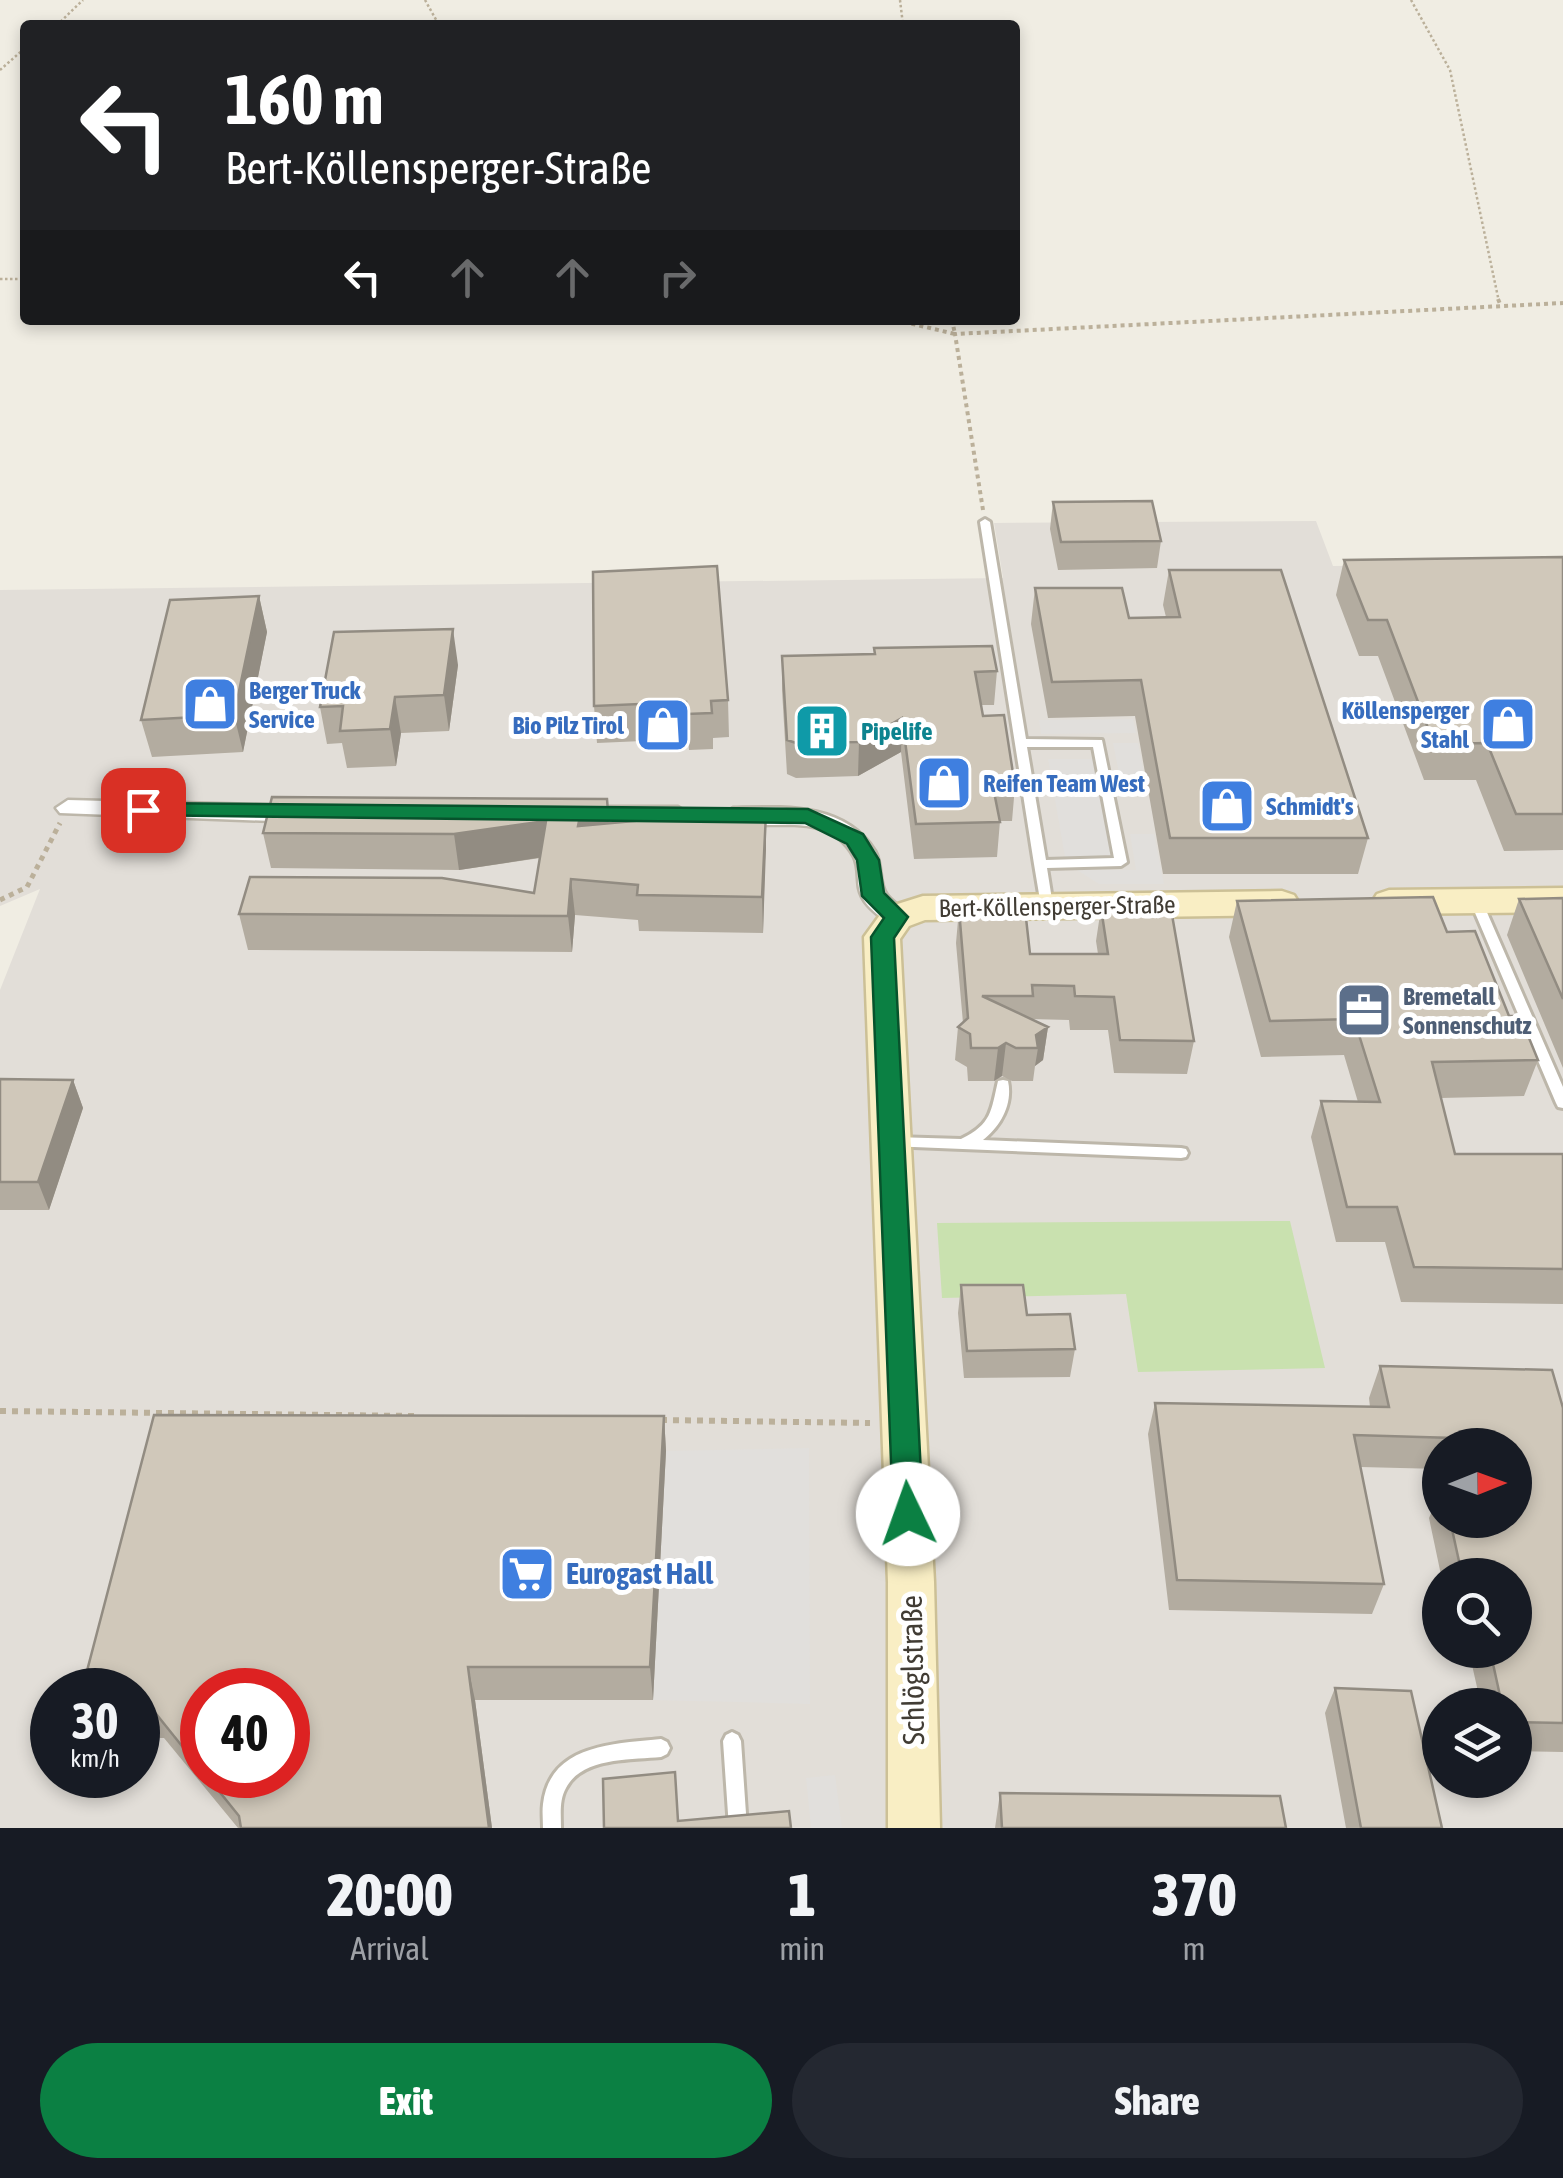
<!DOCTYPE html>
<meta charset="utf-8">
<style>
:root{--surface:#171b24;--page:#242831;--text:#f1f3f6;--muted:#9ea1a6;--accent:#0b8043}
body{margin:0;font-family:"Asap Condensed",sans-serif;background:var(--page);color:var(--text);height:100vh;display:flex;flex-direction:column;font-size:38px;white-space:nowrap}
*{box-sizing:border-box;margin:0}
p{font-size:32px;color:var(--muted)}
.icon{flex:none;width:55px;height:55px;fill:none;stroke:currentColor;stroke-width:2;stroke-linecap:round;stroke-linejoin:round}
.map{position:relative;height:1828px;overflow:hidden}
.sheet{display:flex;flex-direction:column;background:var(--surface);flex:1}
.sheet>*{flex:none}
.guide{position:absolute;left:20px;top:20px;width:1000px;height:305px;border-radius:10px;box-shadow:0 5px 15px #0003;background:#202124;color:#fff;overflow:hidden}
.needle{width:65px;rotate:89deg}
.controls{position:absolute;left:1422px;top:1428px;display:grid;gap:20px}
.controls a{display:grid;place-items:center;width:110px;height:110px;border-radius:50%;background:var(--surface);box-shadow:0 5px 15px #0003;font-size:50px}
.speed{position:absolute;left:30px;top:1668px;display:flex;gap:20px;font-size:50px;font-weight:700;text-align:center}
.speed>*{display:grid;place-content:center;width:130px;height:130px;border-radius:50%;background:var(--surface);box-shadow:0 5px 15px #0003;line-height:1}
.speed small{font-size:25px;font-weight:400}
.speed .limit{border:15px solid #d22;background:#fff;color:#111}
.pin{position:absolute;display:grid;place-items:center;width:85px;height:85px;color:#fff;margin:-42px;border-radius:20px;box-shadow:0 5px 15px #0006}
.me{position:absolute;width:110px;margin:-55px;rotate:357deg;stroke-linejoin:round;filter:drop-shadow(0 0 8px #0008)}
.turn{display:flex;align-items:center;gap:35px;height:210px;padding:0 40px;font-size:45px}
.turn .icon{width:130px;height:130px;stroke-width:2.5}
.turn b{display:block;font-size:70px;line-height:85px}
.lanes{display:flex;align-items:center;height:95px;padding:0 40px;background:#0003;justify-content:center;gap:50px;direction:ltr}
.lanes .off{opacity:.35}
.eta{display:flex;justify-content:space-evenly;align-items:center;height:170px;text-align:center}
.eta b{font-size:60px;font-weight:800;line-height:70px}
.action{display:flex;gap:20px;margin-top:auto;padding:20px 40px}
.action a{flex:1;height:115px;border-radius:60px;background:var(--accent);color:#fff;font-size:40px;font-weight:800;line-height:115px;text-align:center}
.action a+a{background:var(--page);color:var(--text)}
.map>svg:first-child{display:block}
.industrial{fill:#e2ded8;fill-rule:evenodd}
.green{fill:#c9e1af}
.parking{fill:#e1dfdc}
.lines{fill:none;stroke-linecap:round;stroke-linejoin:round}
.lane-casing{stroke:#bdb7aa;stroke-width:6}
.street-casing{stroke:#bdb7aa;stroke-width:5}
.secondary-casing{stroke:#ccc096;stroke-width:5}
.path-far3{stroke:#bbb09a;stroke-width:2.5;stroke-dasharray:2.5 2.5;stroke-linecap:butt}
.path-far2{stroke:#bbb09a;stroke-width:4;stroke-dasharray:4 4;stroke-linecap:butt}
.path-far1{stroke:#bbb09a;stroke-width:5;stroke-dasharray:5 5;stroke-linecap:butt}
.path{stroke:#bbb09a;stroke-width:6;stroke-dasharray:6 6;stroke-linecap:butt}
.lane{fill:#fff;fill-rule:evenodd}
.street{fill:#fff;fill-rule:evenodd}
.secondary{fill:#f9eec4;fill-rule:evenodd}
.wall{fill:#b3aca0;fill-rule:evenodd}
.shaded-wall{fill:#928c82}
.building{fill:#d0c8ba;stroke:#928c82;stroke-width:2.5}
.route{fill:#0b8043;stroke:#07532c;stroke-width:2.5}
.labels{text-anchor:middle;stroke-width:10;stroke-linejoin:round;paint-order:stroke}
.shop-label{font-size:25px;font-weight:bold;fill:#366cbe;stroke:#fff;text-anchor:start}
.culture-label{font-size:25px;font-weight:bold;fill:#0d838f;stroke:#fff;text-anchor:start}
.street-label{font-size:25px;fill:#413c34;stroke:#fff}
.service-label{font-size:25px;font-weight:bold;fill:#4e5e75;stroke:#fff;text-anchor:start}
.near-shop-label{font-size:30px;font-weight:bold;fill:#366cbe;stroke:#fff;text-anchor:start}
.near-street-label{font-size:30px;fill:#413c34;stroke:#fff}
</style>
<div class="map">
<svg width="1563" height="1828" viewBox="0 0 1563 1828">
<rect width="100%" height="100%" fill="#f0ede3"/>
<!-- industrial -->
<path class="industrial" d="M1316,521L1333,566L1563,564V1828H0V990L40,889L0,906V590L1003,578L994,523ZM1440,1445H1515V1520H1440ZM1440,1575H1515V1650H1440ZM52,1690H138V1775H52ZM202,1690H288V1775H202ZM1440,1705H1515V1780H1440Z"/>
<!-- green -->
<path class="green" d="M1290,1221L1325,1368L1138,1372L1126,1294L942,1298L937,1223Z"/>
<!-- parking -->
<path class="parking" d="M1133,719L1136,733L1041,734L1039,720Z
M1113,743H1138L1146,784H1121Z
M1048,759H1094L1114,857H1065Z
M1130,834H1154L1164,884H1099L1077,870H1136Z
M809,1448L810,1704L653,1700L666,1451Z
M835,1775L842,1828H811L806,1778Z"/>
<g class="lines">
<!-- lane casing -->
<g class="lane-casing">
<path id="lane" d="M985,519L990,522L1026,739L1102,740L1127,862L1121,866L1047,868L1053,906L1047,910L1041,906L1034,864L980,522ZM1027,747H1093L1114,858L1046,860Z
M1476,897L1482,901L1563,1087V1108L1558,1107L1556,1103L1470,901Z
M1003,1080L1008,1081C1013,1104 1001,1126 983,1140L1181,1148L1186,1149L1188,1153L1186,1157L1181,1158L889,1146L887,1142L889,1138L894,1137L961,1139C992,1124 991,1111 998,1081Z
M732,1732L738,1735L741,1741L747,1828H729L723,1741L726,1735Z
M661,1739L667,1742L670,1748L667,1754L661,1757C631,1760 582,1757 566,1788C559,1800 561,1815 561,1828H543C543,1820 542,1812 543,1804C550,1744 614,1744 661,1739Z"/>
</g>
<!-- street casing -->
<g class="street-casing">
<path id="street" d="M68,800L298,806L310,814L298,822L60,813L56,808Z
M578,807H678L690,815L678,823L570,821L566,815Z
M733,808C784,807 844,802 875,851C883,865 878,884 887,895C894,904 904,908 910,917L906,923H888C876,913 862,904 859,888C857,877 859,867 854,857C828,807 766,833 725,822L721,816Z"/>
</g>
<!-- secondary casing -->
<g class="secondary-casing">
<path id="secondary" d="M1563,888V912L1389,914L1377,910L1372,902L1377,894L1389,890Z
M1282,891L1294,895L1299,903L1294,911L1282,915L925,920L909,926L900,939L934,1582L940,1828H888V1582L864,937L885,908L923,896Z"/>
</g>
<!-- path-far3 -->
<path class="path-far3" d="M425,0L439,25
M900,0L903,25
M1411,0L1450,70L1499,302
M57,25L83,0
M0,70L25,48
M0,279H25"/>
<!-- path-far2 -->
<path class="path-far2" d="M1498,299L1501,306
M896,320L955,334L952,320
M983,510L955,334L1563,303"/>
<!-- path-far1 -->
<path class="path-far1" d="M0,900L27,887L60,823"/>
<!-- path -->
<path class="path" d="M0,1411L415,1416
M661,1420L870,1423"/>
<!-- lane -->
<use href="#lane" class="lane"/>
<!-- street -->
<use href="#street" class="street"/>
<!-- secondary -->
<use href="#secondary" class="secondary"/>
</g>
<!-- wall -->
<path class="wall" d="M1053,502L1161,541L1157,568L1058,570L1050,529Z
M1563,557V850L1504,851L1476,780H1424L1378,656H1359L1336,595L1344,560Z
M1169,570L1368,838L1358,874H1163L1135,716L1048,718L1031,624L1035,588L1129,618L1166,617L1163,605Z
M259,596L267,632L243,752L152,757L141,720Z
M782,656L997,671L994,705H981L983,716L1015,786L1012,821H1000L997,857L914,859L901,752L858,776L796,778L787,774L782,690Z
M458,665L449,731L401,733L396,766L347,768L342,743L327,744L320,707Z
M728,700L729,737L713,738V749L689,750L688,739L597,743L594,706Z
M607,799L609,823L766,813L763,933L639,931L638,920L575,915L572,952L248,950L239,914L534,893L540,858L459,870L271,868L263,833Z
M1563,898V1068L1507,935L1519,899Z
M1237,901L1447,932L1509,1016L1538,1060L1524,1096L1441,1098L1455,1154H1563V1304L1401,1302L1385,1242H1336L1311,1137L1321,1101L1358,1102L1344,1055L1261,1057L1229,937Z
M1101,908L1194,1041L1187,1074L1114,1073L1108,1030H1070L1069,1020L1030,1019L1048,1027L1043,1060L1035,1066L1033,1081H1012L1002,1076L994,1081H968L967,1067L955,1060L958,1027L963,1023L956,943L959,909L1030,954H1098L1096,941Z
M0,1079L73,1080L83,1108L49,1210H0Z
M961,1285L1027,1315L1075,1349L1070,1377L964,1378L958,1313Z
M1380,1366L1563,1408V1752L1515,1751V1705H1481L1470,1656L1459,1655L1458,1650H1515V1575H1441L1429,1518L1440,1493V1520H1515V1445H1440V1469L1361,1467L1384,1584L1372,1614L1169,1610L1148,1434L1155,1403L1370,1407L1369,1398Z
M664,1416L666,1451L653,1700H475L492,1828H238L164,1738H138V1690ZM202,1690L288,1775H202Z
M1335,1688L1442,1828H1346L1325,1713Z
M1000,1793L1286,1828H995Z"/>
<!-- shaded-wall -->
<path class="shaded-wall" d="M259,596L267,632L243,752L234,715Z
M453,629L458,665L449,731L444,695Z
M395,697L401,733L396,766L390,729Z
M902,718L901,752L858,776L859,742Z
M608,812L610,847L578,826L580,816Z
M766,813V849L763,933L762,897Z
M546,821L550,856L459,870L454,834Z
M571,879L575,915L572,952L568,916Z
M1048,1027L1043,1060L1035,1066L1038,1048L1036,1035Z
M1006,1043L1002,1076L994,1081L998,1048Z
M73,1080L83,1108L49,1210L38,1182Z
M664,1416L666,1451L653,1700L650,1667Z
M468,1667L475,1700L492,1828H489Z"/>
<!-- building -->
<path class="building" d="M1152,501L1161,541L1061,542L1053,502Z
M1563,557V814H1516L1487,743L1434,744L1387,620H1368L1344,560Z
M717,566L728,700L711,701L712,713L687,714L686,702L594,706L593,572Z
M1169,570H1281L1368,838H1170L1141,680L1052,682L1035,588H1122L1129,618L1180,617Z
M259,596L234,715L141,720L170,600Z
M453,629L444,695L395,697L390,729L340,731L343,706L320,707L334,632Z
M992,646L997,671L975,672L983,716L1004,715L1015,786L993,787L1000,822L916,824L902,718L859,742L796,743L787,740L782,656L875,654L874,648Z
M272,797L607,799L608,812L580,816L578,826L644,820L645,811L766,813L762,897L637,895L638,885L571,879L568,916L239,914L250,877L442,878L534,893L546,821L454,834L263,833Z
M1433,897L1447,932L1475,931L1509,1016H1520L1538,1060L1432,1062L1455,1154H1563V1269L1414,1267L1397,1207H1347L1321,1101L1380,1102L1354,1019L1270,1021L1237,901Z
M1563,898V999L1519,899Z
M1101,908L1171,909L1194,1041L1120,1040L1114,997L1075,996L1074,986L1032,985L1033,996H982L1048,1027L1036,1035L1038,1048H1016L1006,1043L998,1048H971L970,1034L958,1027L968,1018L959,909H1025L1030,954H1108Z
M0,1079L73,1080L38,1182H0Z
M961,1285H1023L1027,1315L1070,1314L1075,1349L967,1351Z
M1380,1366L1552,1370L1563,1408V1723L1515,1722V1705H1502L1490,1650H1515V1575H1462L1450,1520H1515V1445H1455L1454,1438L1354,1435L1384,1584L1177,1580L1155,1403L1389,1407Z
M154,1415L664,1416L650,1667H468L489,1828H241L239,1816L206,1775H288V1690H202V1771L149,1705L138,1706V1690H82Z
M1335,1688L1411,1691L1442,1828H1361Z
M675,1772L678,1821L789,1811L791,1828H604L603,1779Z
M1000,1793L1280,1796L1286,1828H1002Z"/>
<!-- route -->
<path class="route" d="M143,803L808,809L863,834L879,860L884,893L908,917L894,938L923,1514L918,1523L908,1527L897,1523L893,1514L871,937L884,918L862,896L857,860L847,844L805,823L135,815L132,810Z"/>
<!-- icons -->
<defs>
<g id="shop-square" transform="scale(2.875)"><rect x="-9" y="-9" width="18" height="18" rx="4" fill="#3f7fe0" stroke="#fff"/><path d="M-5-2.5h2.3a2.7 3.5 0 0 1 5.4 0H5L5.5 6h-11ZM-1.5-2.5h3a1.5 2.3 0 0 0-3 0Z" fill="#fff"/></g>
<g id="building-square" transform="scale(2.875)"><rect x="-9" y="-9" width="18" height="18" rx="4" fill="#0f9aa8" stroke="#fff"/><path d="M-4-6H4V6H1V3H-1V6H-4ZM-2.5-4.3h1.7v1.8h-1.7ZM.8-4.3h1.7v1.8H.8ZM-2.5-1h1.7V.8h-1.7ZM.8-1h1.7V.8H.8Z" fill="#fff"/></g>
<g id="office-square" transform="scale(2.875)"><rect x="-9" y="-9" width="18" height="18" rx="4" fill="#5c6f8a" stroke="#fff"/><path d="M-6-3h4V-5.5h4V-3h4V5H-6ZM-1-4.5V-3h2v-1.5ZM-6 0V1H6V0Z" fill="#fff"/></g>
<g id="supermarket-square" transform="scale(2.875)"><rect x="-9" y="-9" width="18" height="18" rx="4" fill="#3f7fe0" stroke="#fff"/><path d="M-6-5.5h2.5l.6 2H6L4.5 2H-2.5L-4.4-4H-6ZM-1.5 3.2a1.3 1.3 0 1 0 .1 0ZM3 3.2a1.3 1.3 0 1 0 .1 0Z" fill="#fff"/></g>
</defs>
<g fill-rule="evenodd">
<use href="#shop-square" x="210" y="704"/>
<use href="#shop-square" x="1508" y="724"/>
<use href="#shop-square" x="663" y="725"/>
<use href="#building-square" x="822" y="731"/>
<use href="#shop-square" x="944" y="783"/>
<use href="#shop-square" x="1227" y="806"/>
<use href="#office-square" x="1364" y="1010"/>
<use href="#supermarket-square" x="527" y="1574"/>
</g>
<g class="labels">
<!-- shop labels -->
<g class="shop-label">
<text x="249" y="699">Berger Truck<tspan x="249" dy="29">Service</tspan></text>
<text x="1469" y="719" text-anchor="end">Köllensperger<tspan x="1469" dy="29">Stahl</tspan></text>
<text x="624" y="734" text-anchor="end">Bio Pilz Tirol</text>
<text x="983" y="792">Reifen Team West</text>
<text x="1266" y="815">Schmidt's</text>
</g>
<!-- culture labels -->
<g class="culture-label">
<text x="861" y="740">Pipelife</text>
</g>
<!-- street labels -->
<g class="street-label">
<text transform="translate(1057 906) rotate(-1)" y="9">Bert-Köllensperger-Straße</text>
</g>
<!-- service labels -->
<g class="service-label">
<text x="1403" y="1005">Bremetall<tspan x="1403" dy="29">Sonnenschutz</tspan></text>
</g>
<!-- near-shop labels -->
<g class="near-shop-label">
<text x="566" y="1584">Eurogast Hall</text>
</g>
<!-- near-street labels -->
<g class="near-street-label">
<text transform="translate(913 1670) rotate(-91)" y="10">Schlöglstraße</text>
</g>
</g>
</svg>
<div class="controls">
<a><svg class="needle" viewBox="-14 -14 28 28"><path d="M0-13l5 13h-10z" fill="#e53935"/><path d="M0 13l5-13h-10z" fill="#9ea1a6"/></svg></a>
<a><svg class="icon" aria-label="search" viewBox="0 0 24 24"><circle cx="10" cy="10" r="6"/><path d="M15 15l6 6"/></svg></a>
<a><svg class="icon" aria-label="layers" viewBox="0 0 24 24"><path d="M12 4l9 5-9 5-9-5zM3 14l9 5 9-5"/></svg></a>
</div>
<div class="speed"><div>30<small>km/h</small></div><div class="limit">40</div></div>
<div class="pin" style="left:143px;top:810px;background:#d93025"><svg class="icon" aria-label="arrive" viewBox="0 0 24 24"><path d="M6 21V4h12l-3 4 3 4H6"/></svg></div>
<svg class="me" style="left:908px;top:1514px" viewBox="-20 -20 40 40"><circle r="19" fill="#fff"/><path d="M0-13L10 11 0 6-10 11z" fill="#0b8043"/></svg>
<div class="guide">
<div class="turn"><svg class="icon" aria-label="left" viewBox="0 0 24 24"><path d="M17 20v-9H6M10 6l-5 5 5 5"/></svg><div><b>160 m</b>Bert-Köllensperger-Straße</div></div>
<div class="lanes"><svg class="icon" aria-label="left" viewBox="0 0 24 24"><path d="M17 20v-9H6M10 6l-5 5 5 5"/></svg><svg class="icon off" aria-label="ahead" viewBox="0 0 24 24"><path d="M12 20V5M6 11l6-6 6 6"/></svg><svg class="icon off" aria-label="ahead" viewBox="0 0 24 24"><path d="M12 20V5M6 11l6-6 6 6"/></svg><svg class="icon off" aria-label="right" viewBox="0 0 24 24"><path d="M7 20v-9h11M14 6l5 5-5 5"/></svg></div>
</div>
</div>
<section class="sheet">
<div class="eta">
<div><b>20:00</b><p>Arrival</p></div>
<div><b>1</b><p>min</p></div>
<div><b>370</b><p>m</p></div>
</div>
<div class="action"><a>Exit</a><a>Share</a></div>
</section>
